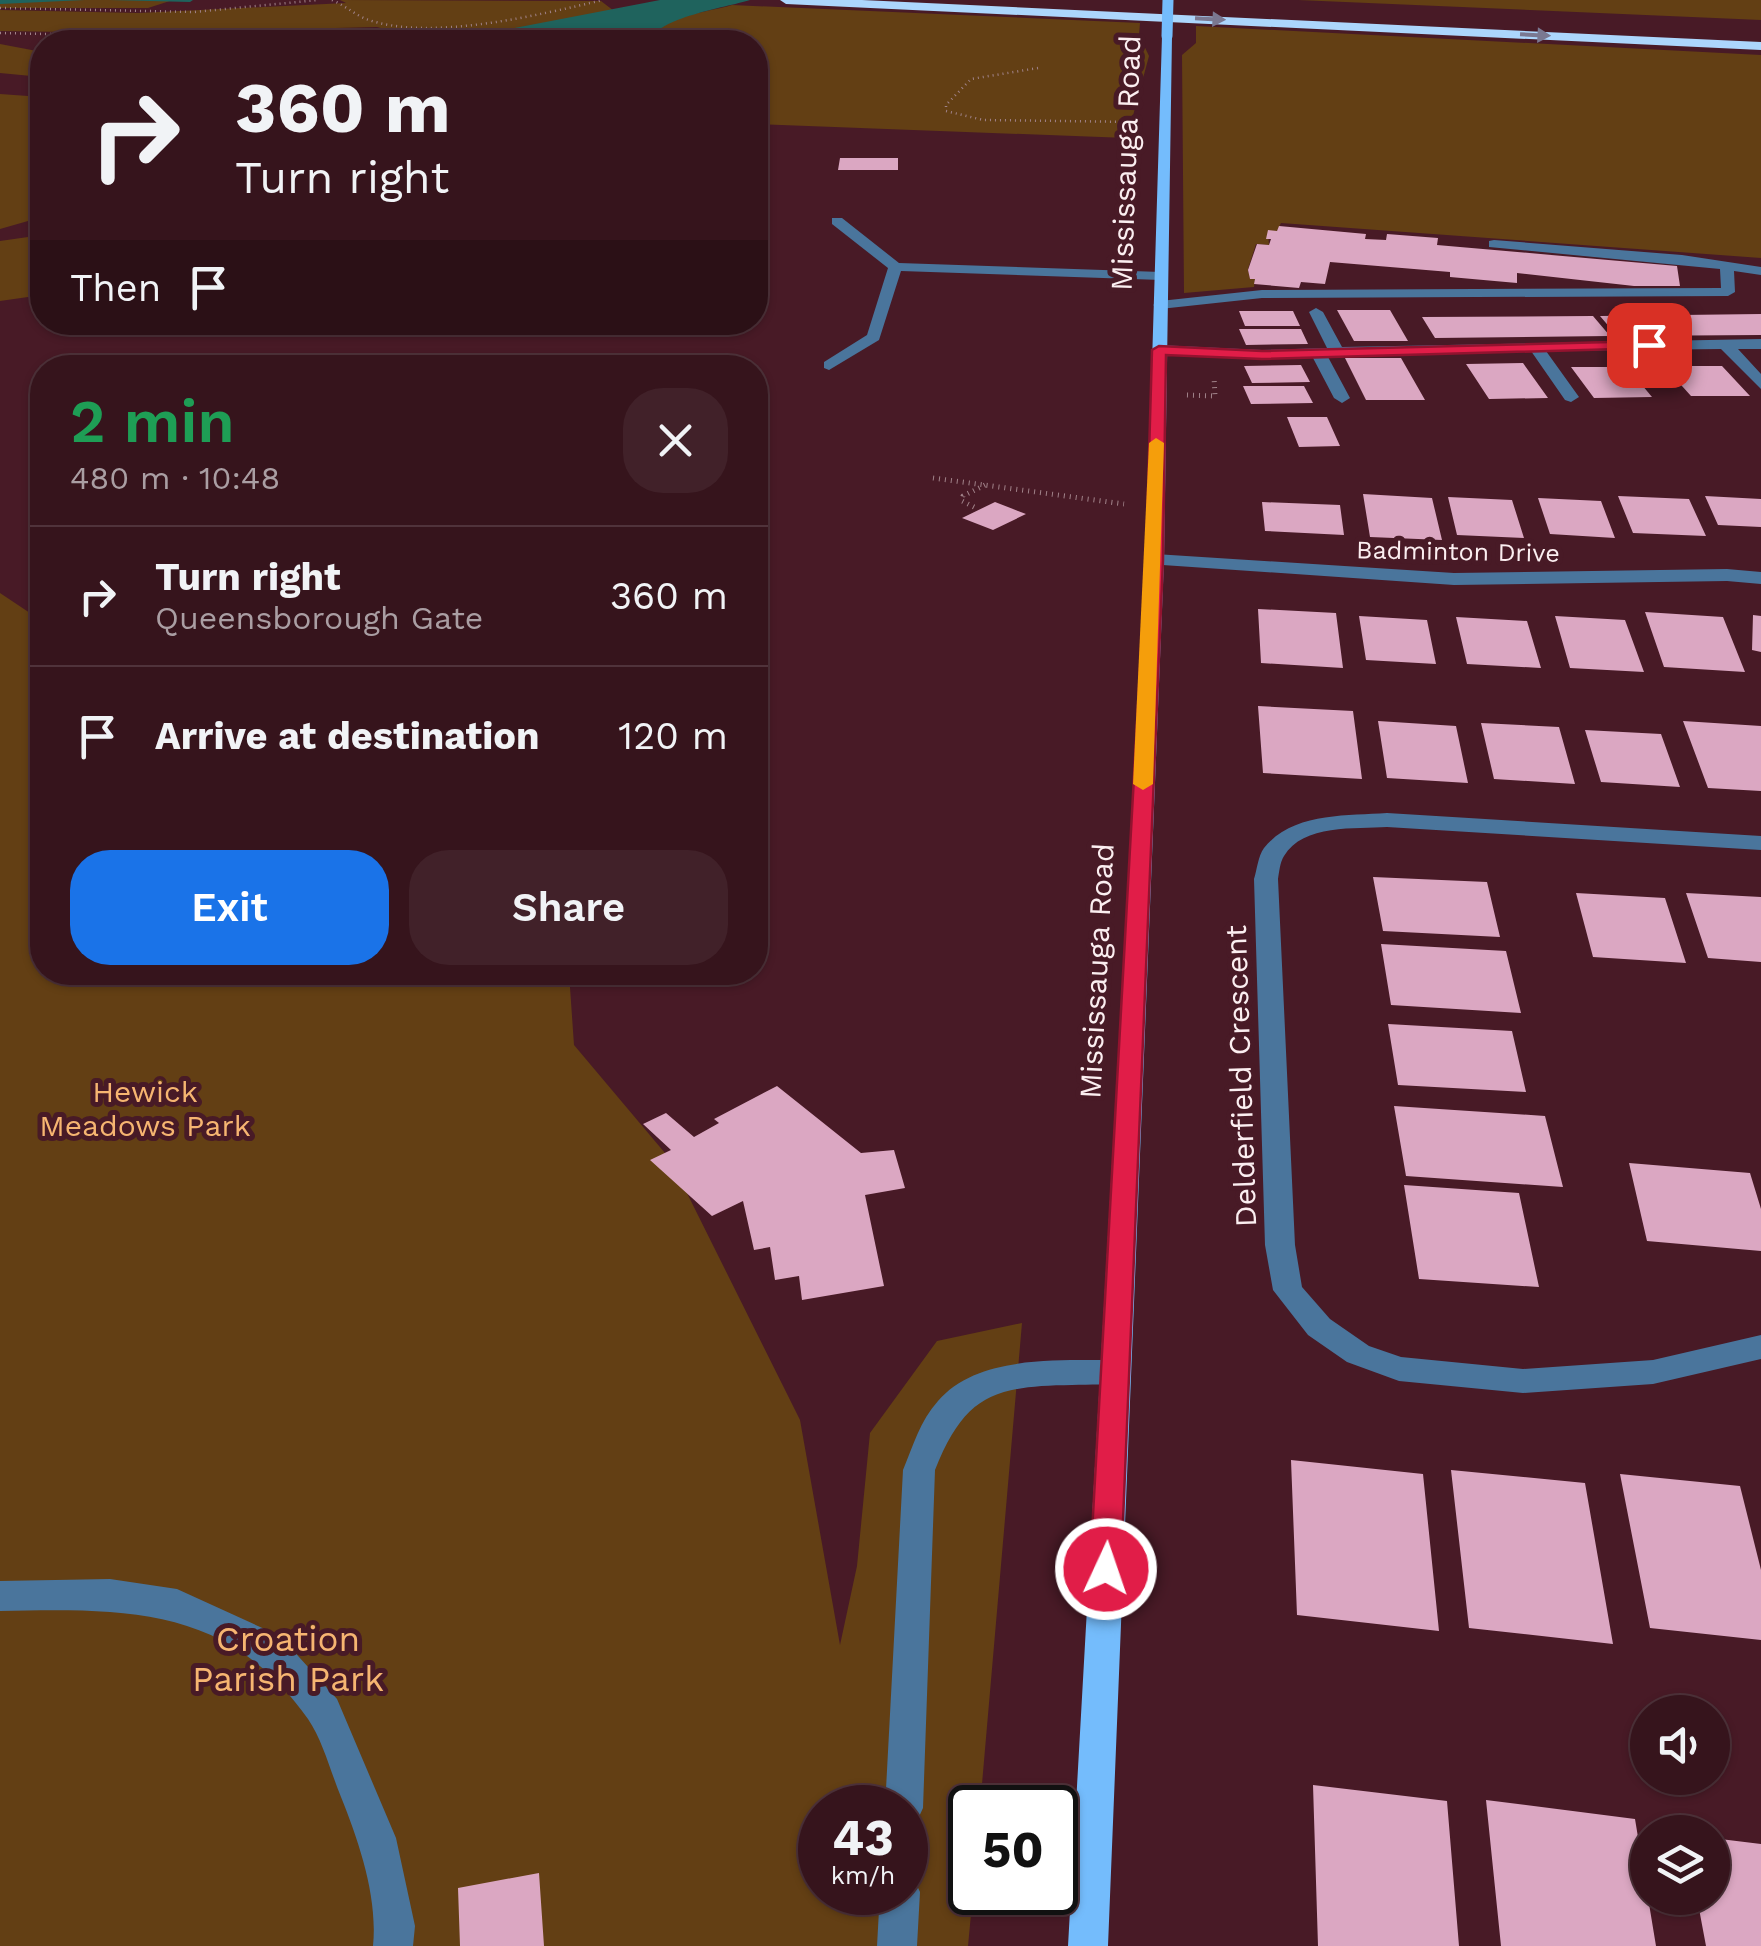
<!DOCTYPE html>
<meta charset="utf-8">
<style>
:root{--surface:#36141c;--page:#412129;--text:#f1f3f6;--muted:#aa9ea3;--line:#50333b;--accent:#1a73e8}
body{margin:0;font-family:"Work Sans",sans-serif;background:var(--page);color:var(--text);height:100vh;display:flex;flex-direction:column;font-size:38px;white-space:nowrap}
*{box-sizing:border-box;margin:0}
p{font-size:32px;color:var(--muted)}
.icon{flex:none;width:55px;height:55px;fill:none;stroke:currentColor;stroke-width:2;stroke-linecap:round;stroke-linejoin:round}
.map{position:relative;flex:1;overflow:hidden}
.panel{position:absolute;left:30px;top:355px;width:738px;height:630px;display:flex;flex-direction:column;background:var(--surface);border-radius:40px;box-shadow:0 2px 8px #0004,0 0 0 2px var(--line)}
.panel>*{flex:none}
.guide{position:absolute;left:30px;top:30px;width:738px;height:305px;border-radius:40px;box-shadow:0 2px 8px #0004,0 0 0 2px var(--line);background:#36141c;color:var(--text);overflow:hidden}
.tools{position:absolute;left:1630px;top:1695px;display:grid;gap:20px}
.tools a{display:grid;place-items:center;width:100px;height:100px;border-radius:50%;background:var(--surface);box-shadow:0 2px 8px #0004,0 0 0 2px var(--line);font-size:50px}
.speed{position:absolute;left:798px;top:1785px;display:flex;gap:20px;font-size:50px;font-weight:700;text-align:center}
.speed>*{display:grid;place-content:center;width:130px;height:130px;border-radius:50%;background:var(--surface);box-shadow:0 2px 8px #0004,0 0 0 2px var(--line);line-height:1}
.speed small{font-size:25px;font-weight:400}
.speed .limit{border:5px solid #111;border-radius:15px;background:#fff;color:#111}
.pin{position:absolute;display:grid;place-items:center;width:85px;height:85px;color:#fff;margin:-42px;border-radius:20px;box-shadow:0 5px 15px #0006}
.me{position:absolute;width:110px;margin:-55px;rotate:3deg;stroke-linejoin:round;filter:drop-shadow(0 0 8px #0008)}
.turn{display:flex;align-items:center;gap:35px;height:210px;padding:0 40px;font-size:45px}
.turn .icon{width:130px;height:130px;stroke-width:2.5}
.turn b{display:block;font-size:70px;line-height:85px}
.then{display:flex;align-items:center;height:95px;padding:0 40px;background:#0003;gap:20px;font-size:38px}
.round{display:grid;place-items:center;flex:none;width:105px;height:105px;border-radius:40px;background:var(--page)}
.summary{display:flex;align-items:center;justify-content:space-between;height:170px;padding:0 40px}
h1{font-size:60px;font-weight:600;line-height:75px;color:#1e9e55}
.action{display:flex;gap:20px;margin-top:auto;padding:20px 40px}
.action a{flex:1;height:115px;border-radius:40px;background:var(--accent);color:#fff;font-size:40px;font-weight:600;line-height:115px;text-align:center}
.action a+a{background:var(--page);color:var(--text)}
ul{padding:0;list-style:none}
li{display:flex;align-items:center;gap:30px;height:140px;padding:0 40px;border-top:2px solid var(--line)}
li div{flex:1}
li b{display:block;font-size:38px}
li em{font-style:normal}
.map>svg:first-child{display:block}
.green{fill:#633f14;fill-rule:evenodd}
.water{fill:#1f635d}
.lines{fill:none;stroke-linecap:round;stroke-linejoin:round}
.stream{fill:#1f635d;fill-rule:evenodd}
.building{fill:#dba7c2}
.path-far1{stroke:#a1838a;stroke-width:2.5;stroke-dasharray:1 4;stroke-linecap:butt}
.path{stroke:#a1838a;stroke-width:5;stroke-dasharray:1 5;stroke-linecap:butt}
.minor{fill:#4a759c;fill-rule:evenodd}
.major{fill:#74bcfc;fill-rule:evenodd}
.highway{fill:#acd6fc;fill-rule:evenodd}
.major-bridge{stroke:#74bcfc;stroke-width:11}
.oneway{fill:#7a7891}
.route{fill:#e11d48;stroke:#92132f;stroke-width:2.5}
.slow{fill:#f59e0b}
.labels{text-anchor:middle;stroke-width:10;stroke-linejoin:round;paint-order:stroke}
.far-street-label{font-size:25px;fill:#fbeef0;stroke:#481a26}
.street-label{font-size:30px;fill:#fbeef0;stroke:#481a26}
.park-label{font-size:30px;fill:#f6b571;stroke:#481a26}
.near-park-label{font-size:35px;fill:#f6b571;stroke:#481a26}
</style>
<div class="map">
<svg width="1761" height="1946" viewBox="0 0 1761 1946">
<rect width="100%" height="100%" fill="#481a26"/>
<!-- green -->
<path class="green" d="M0,0H173L148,8H0Z
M340,0L601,1L614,11L442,42H381L399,33L377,27L138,33L0,31V10L139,13L346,3Z
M1298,0H1761V20Z
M732,5L1140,23L1139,35L1149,56L1127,138L755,124V42H648C659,15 707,13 732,5Z
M1196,26L1761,55V258L1281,223L1277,231H1268L1269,245L1256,244L1248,269L1250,279H1255L1254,287L1184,293L1182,55L1196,43Z
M0,44L42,52V77L0,73Z
M0,94L42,97V217L0,229Z
M42,235V295L0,301V241Z
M0,593L42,621V972L569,973L574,1045L670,1159L800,1420L840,1645L857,1566L870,1433L937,1341L1022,1323L980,1807L970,1808L973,1893L968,1946H0ZM820,1808H905V1892H820Z"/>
<!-- water -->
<path class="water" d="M660,0H750C724,8 659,17 648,42H583L591,32L522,42H442Z"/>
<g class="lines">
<!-- stream -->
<path class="stream" d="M0,0H85L0,4Z
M109,0H193L190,2Z"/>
</g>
<!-- building -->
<path class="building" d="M840,158H898V170H838Z
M1279,226L1366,234L1365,239L1386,240L1387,234L1438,238L1437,245L1677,266L1680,286H1634L1517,273V283L1450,277V272L1330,262L1325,284L1301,282L1299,288L1254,284L1255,279H1250L1248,270L1257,244L1269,245L1271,239H1266L1268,230L1277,231Z
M1337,310H1390L1408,341H1354Z
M1239,311H1293L1300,326H1245Z
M1761,314V335L1617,336L1600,316Z
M1593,316L1610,336L1435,338L1422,317Z
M1239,329H1301L1308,344L1246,345Z
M1345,358H1401L1425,400H1366Z
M1523,363L1548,398L1489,399L1466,364Z
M1301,365L1310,382L1252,383L1244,366Z
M1664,366H1722L1750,396H1691Z
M1571,367H1627L1652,397L1594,398Z
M1243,386H1304L1313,403L1251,404Z
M1287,417H1327L1340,446L1299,447Z
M1363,494L1432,498L1442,540L1370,537Z
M1618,496L1689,499L1706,536L1633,533Z
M1705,496L1761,499V527L1718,525Z
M1448,497L1512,500L1524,538L1457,535Z
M1538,498L1601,501L1615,538L1550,534Z
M995,502L1026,514L993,530L962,518Z
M1262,502L1340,505L1344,535L1265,531Z
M1258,609L1336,613L1343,668L1261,663Z
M1645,612L1723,617L1745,672L1664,667Z
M1753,615L1761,616V652L1752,650Z
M1359,616L1427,620L1436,664L1366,660Z
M1555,616L1625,620L1644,672L1570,668Z
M1456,617L1527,621L1541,668L1467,664Z
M1258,706L1353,711L1362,779L1263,773Z
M1378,721L1456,726L1468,783L1387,778Z
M1683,721L1761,726V791L1708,788Z
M1481,723L1559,727L1575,784L1494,779Z
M1585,730L1661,734L1680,787L1601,782Z
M1373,877L1487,882L1500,937L1383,931Z
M1576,893L1665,898L1686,963L1593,957Z
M1686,893L1761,897V962L1708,958Z
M1381,944L1506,951L1521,1013L1391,1005Z
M1388,1024L1512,1031L1526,1092L1398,1085Z
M777,1086L861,1153L894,1150L905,1188L865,1195L884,1286L802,1300L799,1276L775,1280L770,1247L754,1250L743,1201L712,1216L650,1160L671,1150L643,1124L666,1113L694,1137L719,1123L714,1119Z
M1394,1106L1545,1116L1563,1187L1406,1176Z
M1629,1163L1750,1173L1761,1209V1251L1647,1241Z
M1404,1185L1519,1193L1539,1287L1419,1279Z
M1291,1460L1423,1474L1439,1631L1297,1615Z
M1451,1470L1585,1483L1613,1644L1469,1628Z
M1620,1474L1740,1486L1761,1570V1640L1650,1628Z
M1313,1785L1447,1801L1459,1946H1318Z
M1486,1800L1635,1819L1656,1946H1501Z
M1712,1838L1761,1844V1946H1706L1697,1898H1712Z
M539,1873L544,1946H460L458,1888Z"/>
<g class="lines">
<!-- path-far1 -->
<path class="path-far1" d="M332,0C344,5 354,14 366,19C428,42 539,15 603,0
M0,8L194,12L318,0
M0,33L369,41
M1038,68L971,79L946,105V111L983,120L1139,122"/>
<!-- path -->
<path class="path" d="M1187,395L1215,396L1214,377
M933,478L1124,504
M974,507L962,501L963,496L985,485"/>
<!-- minor -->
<path class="minor" d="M832,218H842L899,263L1161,272L1168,276L1161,280L901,271L879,340L829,370L824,368V362L867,335L888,268L832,224Z
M1494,240L1682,255L1761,267V275L1734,271L1735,292L1728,296L1262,298L1160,309L1153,305L1160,301L1262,290L1721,288L1720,269L1489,247V241Z
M1316,308L1323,312L1342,347L1761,339V349H1738L1761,374V389L1721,349L1546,351L1579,397L1571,402L1565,400L1531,351L1328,357L1350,398L1342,403L1334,398L1313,358L1159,355L1151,350L1159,345L1262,350L1327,348L1309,312Z
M1155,554L1454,573L1727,569L1761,572V584L1727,581L1454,585L1148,564V556Z
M1387,813L1761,836V850L1387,827C1356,829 1303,824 1284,856C1280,862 1279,873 1278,879L1295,1245L1302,1287L1330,1319L1369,1346L1401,1357L1523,1369L1653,1360L1761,1335V1359L1653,1384L1523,1393L1399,1381L1347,1362L1308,1335L1273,1290L1265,1245L1254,879C1257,870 1258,856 1264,848C1293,812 1346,816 1387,813Z
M1115,1360L1126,1364L1131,1372L1126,1380C1109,1386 1090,1384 1072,1385C994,1386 965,1395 935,1470L923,1808L917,1821L905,1825V1808H885L903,1470C913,1446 920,1421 938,1401C978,1354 1060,1361 1115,1360Z
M110,1579L177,1589L280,1636L337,1699L396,1838L415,1926L413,1946H373C378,1897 359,1842 341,1797C331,1773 323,1741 308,1719C228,1605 126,1609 0,1611V1581Z
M905,1875L914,1879L920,1892L917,1946H877L880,1892H905Z"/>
<!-- major -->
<path class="major" d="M1167,33L1172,36L1164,560L1108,1946H1068L1146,560L1162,36Z"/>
<!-- highway -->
<path class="highway" d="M780,0H862L1761,42V50L786,4Z"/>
<!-- major-bridge -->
<path class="major-bridge" d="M1167,36L1168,0"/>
</g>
<!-- one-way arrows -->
<defs><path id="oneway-solid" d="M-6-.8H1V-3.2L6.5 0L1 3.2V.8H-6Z" transform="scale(2.5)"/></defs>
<g class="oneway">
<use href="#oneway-solid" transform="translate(1210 19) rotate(3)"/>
<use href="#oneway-solid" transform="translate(1535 35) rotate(3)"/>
</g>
<!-- route -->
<path class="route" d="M1649,341L1654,342V348L1262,359L1166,355L1163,560L1121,1569L1117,1578L1106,1582L1095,1578L1090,1569L1146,560L1152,350L1159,346L1262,351Z"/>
<!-- slow -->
<path class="slow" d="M1156,438L1164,443L1153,784L1143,790L1133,784L1149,443Z"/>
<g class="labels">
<!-- far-street labels -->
<g class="far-street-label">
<text transform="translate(1458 551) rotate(1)" y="9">Badminton Drive</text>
</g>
<!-- street labels -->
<g class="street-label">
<text transform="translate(1126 163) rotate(-88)" y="10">Mississauga Road</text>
<text transform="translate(1097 971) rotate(-87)" y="10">Mississauga Road</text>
<text transform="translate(1241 1076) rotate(-92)" y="10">Delderfield Crescent</text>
</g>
<!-- park labels -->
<g class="park-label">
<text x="145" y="1102">Hewick<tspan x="145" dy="34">Meadows Park</tspan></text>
</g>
<!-- near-park labels -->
<g class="near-park-label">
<text x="288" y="1651">Croation<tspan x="288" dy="40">Parish Park</tspan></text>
</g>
</g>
</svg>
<div class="tools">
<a><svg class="icon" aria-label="sound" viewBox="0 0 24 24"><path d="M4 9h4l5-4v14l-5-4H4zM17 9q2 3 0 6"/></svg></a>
<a><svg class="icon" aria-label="layers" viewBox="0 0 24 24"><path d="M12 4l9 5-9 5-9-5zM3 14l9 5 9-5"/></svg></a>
</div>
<div class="speed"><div>43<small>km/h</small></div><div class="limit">50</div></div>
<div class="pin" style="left:1649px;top:345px;background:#d93025"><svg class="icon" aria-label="arrive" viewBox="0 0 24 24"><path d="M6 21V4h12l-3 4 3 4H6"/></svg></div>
<svg class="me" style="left:1106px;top:1569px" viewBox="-20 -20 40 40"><circle r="17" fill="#e11d48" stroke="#fff" stroke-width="3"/><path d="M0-11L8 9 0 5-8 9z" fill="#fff"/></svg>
<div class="guide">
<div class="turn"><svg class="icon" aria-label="right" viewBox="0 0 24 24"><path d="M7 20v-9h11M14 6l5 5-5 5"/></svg><div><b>360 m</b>Turn right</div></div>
<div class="then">Then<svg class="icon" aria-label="arrive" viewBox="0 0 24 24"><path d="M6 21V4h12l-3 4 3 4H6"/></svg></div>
</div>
<section class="panel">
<div class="summary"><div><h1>2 min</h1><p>480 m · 10:48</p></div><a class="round"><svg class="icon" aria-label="close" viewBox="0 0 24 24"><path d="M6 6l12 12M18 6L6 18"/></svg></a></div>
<ul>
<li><svg class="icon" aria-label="right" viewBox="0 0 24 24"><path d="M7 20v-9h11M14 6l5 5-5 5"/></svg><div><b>Turn right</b><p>Queensborough Gate</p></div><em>360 m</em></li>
<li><svg class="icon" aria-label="arrive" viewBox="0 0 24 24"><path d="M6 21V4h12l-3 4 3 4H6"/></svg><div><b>Arrive at destination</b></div><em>120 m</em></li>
</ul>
<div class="action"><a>Exit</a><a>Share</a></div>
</section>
</div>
